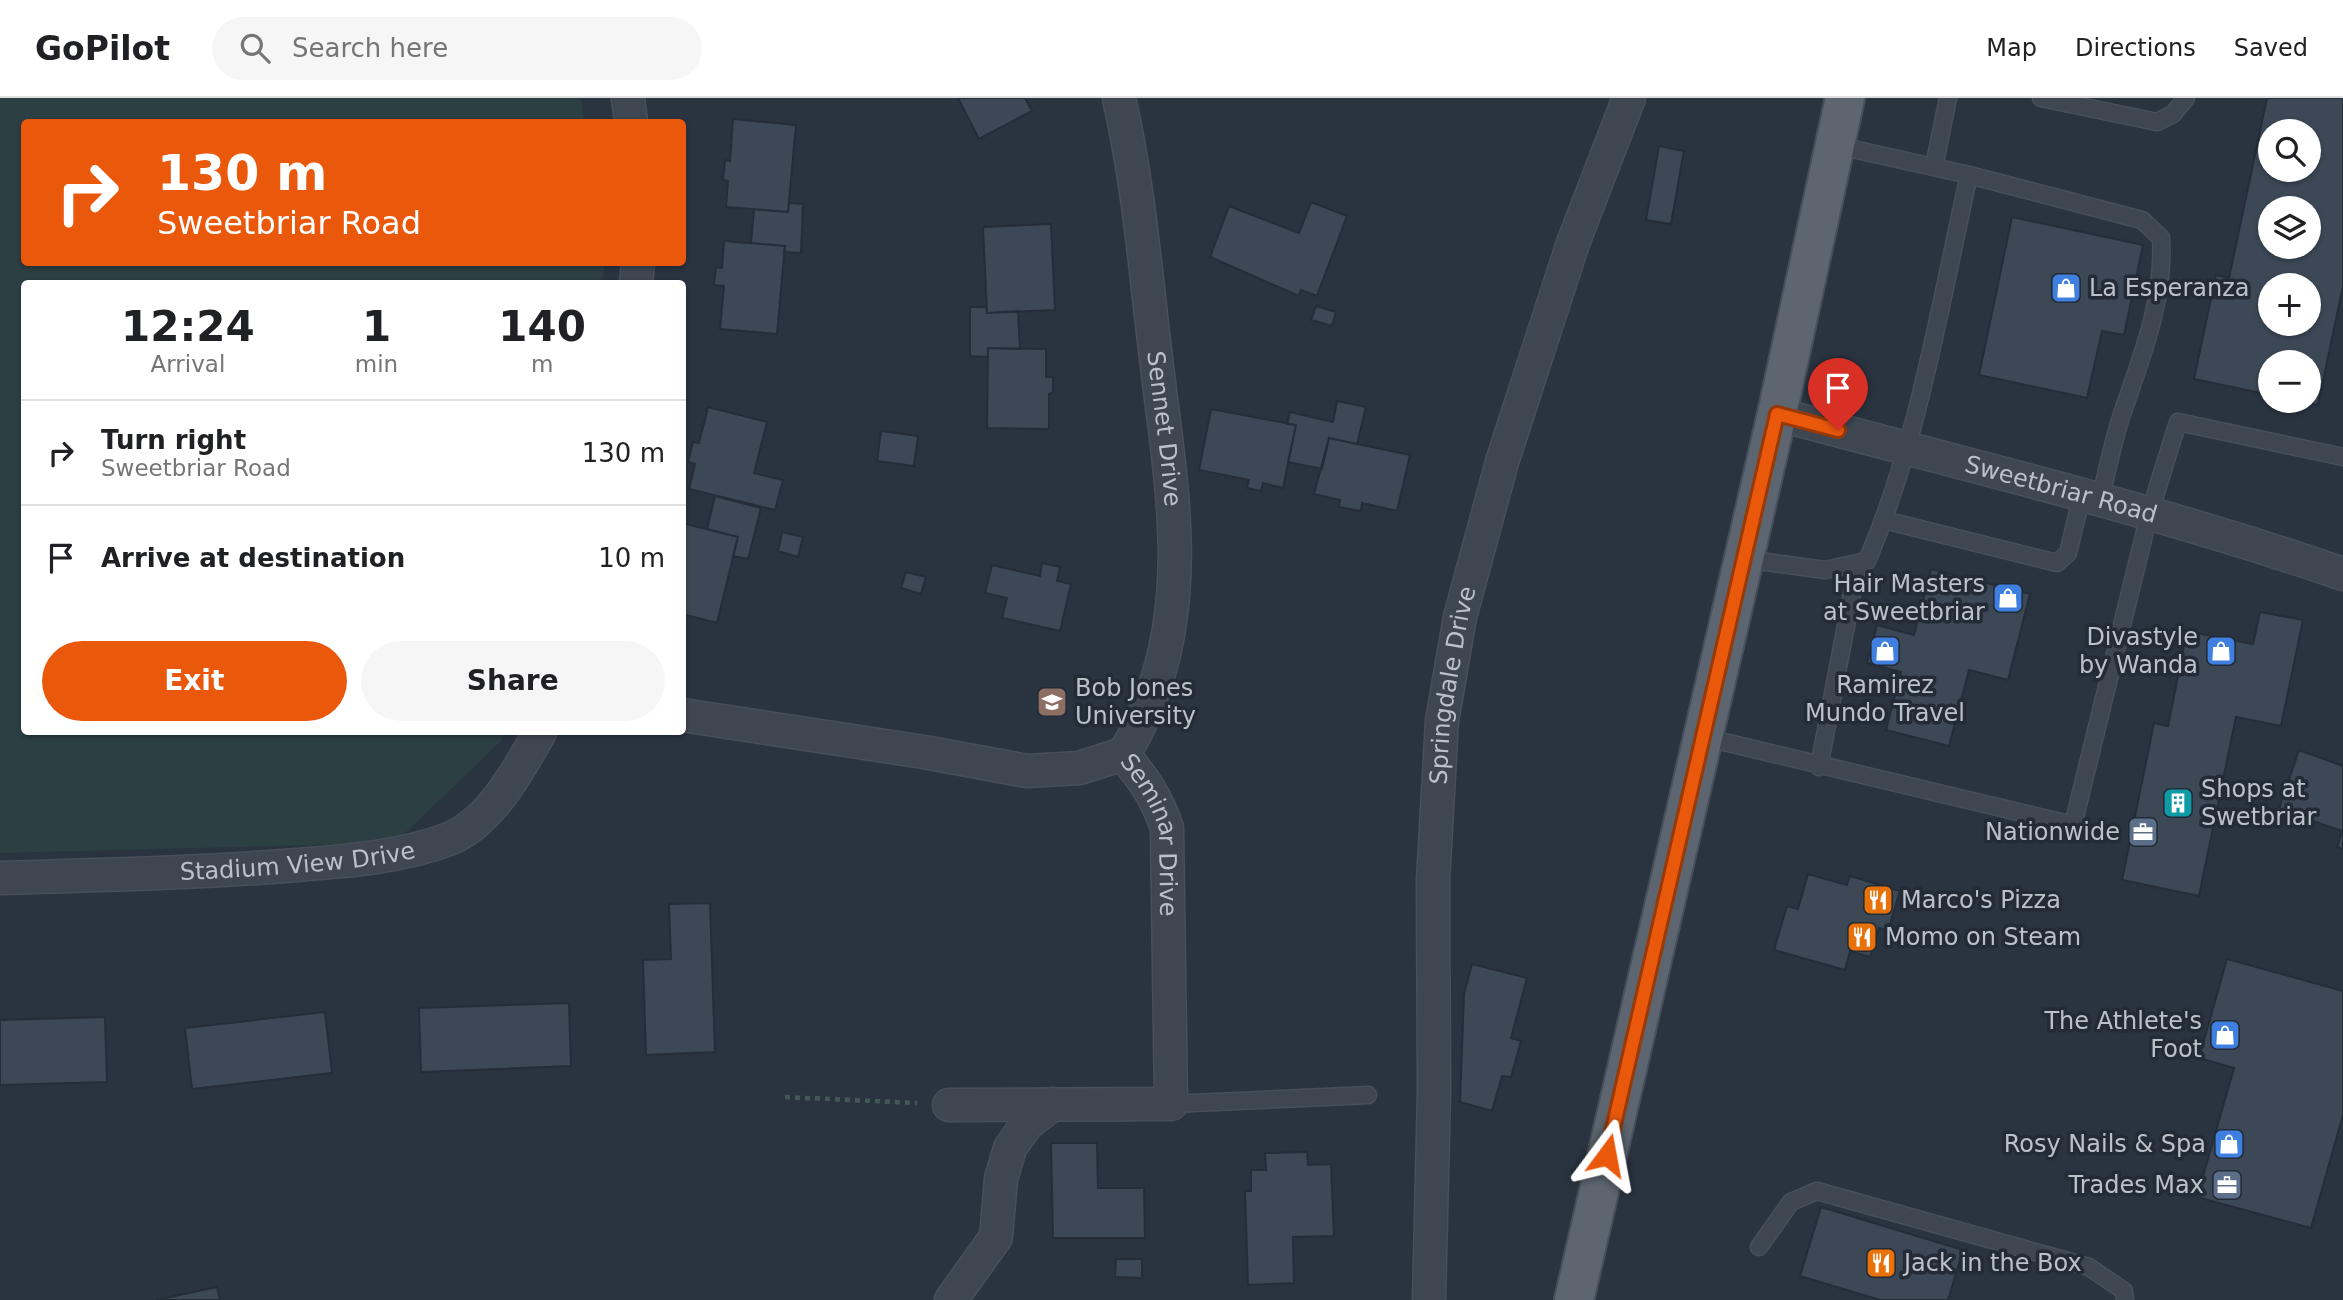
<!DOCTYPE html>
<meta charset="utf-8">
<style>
:root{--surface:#fff;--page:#f6f6f6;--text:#202124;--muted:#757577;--line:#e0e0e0;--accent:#ea580c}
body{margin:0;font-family:"DejaVu Sans",sans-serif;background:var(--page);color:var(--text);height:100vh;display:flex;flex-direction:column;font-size:26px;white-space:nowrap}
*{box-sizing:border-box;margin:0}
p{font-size:23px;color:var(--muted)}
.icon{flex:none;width:38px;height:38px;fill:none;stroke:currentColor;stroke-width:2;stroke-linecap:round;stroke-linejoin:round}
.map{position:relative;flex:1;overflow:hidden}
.panel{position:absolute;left:21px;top:182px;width:665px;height:455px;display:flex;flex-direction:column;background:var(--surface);border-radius:7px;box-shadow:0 2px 5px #0004}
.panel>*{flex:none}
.hud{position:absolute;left:21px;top:21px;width:665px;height:147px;border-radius:7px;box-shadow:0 2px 5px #0004;background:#ea580c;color:#fff;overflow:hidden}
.tools{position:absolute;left:2258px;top:21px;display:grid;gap:14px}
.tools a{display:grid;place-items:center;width:63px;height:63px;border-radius:50%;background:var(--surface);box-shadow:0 2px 5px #0004;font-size:35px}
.pin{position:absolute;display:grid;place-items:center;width:60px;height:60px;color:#fff;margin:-72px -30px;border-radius:50% 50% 50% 0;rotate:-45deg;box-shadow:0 0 7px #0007}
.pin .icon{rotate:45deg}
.me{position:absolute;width:77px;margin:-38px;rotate:13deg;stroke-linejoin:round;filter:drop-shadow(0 0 5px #0008)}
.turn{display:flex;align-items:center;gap:24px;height:147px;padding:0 21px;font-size:32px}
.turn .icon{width:91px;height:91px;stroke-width:2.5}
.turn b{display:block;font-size:49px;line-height:60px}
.eta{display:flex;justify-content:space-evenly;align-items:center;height:119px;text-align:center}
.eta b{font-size:42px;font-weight:600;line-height:49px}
.primary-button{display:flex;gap:14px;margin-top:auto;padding:14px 21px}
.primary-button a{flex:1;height:80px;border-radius:42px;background:var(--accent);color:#fff;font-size:28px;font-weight:600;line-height:80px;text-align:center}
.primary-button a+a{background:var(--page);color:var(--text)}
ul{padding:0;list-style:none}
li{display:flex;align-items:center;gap:21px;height:105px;padding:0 21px;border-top:2px solid var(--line)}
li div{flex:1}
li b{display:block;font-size:26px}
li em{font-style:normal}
header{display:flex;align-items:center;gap:42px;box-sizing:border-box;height:98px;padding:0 35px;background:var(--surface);border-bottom:2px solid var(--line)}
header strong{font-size:33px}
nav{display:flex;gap:38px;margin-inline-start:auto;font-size:24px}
.search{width:490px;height:63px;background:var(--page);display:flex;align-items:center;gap:18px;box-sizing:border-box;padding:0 24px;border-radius:38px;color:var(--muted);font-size:26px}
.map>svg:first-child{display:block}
.green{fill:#2c3f42}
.building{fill:#3c4856;stroke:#242d38;stroke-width:2;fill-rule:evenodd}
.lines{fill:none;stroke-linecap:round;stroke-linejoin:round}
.lane-casing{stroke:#474f5a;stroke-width:19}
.street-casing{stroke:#474f5a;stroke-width:35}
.primary-casing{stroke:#474f5a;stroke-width:42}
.path{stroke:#455859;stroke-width:4.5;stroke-dasharray:5 5;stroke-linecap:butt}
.lane{stroke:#3e4651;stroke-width:16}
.street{stroke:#3e4651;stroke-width:32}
.primary{stroke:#5c6570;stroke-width:38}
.route-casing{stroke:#983908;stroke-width:18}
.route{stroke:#ea580c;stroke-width:12}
.labels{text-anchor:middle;stroke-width:7;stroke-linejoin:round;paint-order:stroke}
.poi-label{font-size:24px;fill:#bbc1cb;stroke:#222b36;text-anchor:start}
.street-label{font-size:24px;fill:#bbc1cb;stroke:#222b36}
</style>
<header>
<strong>GoPilot</strong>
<div class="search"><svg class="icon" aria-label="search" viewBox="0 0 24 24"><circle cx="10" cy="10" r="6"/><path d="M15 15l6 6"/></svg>Search here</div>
<nav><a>Map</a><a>Directions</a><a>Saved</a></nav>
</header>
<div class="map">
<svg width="2343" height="1202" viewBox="0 0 2343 1202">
<rect width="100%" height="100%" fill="#2a3440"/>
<!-- green -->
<path class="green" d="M0,0H581L584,24H24V164L605,165L601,186H24V634H503L501,643L395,745L0,755Z"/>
<!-- building -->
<path class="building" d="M958,0H1025L1032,13L979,41Z
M2267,0H2343V188L2318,307L2297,303H2308V264H2270V297L2194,281L2216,177L2229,180ZM2270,33H2308V72H2270ZM2270,110H2308V149H2270ZM2270,187H2308V226H2270Z
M733,21L796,27L788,114L726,109L728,83L723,82L725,62L730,63Z
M1659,48L1684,53L1671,126L1646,122Z
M1311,104L1347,118L1317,198L1301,192L1299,198L1210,159L1229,108L1299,135Z
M789,105L803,106L801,155L784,154L785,148L751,145L754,111L788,114Z
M2012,119L2143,147L2124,237L2102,233L2087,300L1979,277Z
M1051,126L1055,212L987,215L983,129Z
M724,143L785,148L777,236L720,231L724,188L714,187L716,169L722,170Z
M1316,208L1336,214L1332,228L1311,222Z
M970,209H986L987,215L1018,213L1020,251L988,250V259L970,258Z
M988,250L1046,251V279H1053V294L1049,296V331L987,330Z
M1337,303L1366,309L1357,346L1329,340L1322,371L1288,364L1296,327L1287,326L1290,314L1333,324Z
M708,309L767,324L754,375L783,382L775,412L689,391L695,366L688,364L693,344L699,345Z
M1211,311L1296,327L1283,390L1263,385L1261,393L1247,390L1249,382L1199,372Z
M881,333L918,338L914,368L877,363Z
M1329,340L1410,357L1397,413L1362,405L1361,413L1339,409L1340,402L1314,396Z
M715,398L761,410L748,461L733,458L738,439L707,431Z
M682,425L738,439L717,525L682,516Z
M782,434L803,439L798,459L778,453Z
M1042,465L1060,469L1057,483L1071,486L1060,533L1002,520L1007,500L985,495L992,467L1040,478Z
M1931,471L2030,496L2008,582L1969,572L1949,648L1886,632L1901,574L1867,565L1877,527L1914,537Z
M906,474L926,479L921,496L901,490Z
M2260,514L2303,522L2281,628L2236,619L2199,798L2122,782L2154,625L2168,628L2187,533L2253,546Z
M2299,652L2343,668V751L2337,749L2342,733L2279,711Z
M1808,776L1847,787L1850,778L1900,793L1888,833L1879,830L1870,859L1850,853L1845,872L1774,852L1787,808L1798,811Z
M710,805L715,954L646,957L643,862L671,861L669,806Z
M2227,861L2343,893V1017L2311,1130L2197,1099L2234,970L2199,960Z
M1472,866L1527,880L1511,940L1521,943L1511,979L1502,978L1492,1013L1460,1004L1464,896Z
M569,905L571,968L421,974L419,910Z
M325,914L332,975L192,991L185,930Z
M105,919L107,984L0,987V922Z
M1051,1045H1097L1098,1090H1144L1145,1140H1053Z
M1307,1054L1308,1067L1331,1066L1334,1138L1293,1139L1294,1185L1248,1187L1245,1093H1251V1072H1266L1265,1055Z
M1821,1109L1963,1152L1948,1202H1880L1800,1178Z
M1116,1161H1142V1180L1115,1179Z
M217,1189L220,1202H156Z"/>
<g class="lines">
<!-- lane casing -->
<g class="lane-casing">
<path id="lane" d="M2041,0L2157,24L2173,16L2186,0
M1934,69L1948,0
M1969,77L2142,122L2161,140C2165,200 2142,258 2123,313C2113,342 2107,373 2100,403
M1884,422L2057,465L2068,455L2082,397
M1744,461L1825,472L1867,463C1919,341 1940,206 1969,77L1835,47
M1703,639L2073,727L2149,417L2178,324L2343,359
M1819,669L1858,465
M1171,1006L1368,997
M1759,1149L1791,1104L1817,1093L2089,1169L2124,1193L2125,1202"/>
</g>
<!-- street casing -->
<g class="street-casing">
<g id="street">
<path d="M628,0L631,24"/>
<path id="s1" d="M1119,0C1138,83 1145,168 1155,252C1168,368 1194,486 1151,599C1143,620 1136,638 1123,656"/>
<path d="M636,186L638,164"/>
<path id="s2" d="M1777,316C1966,367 2158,412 2343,476"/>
<path id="s3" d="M682,617L924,654L1027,673L1079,670L1123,656C1143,680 1157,700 1167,730L1171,1006L949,1007"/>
<path id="s4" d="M0,780C99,777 198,775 297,767C347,763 402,759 449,741C491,724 519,671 540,634"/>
<path d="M951,1202L996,1139L1001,1081L1010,1050L1027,1026L1053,1006"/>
<path id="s5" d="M1429,1202L1434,994L1433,783L1442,623L1460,519L1502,364L1573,145L1629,0"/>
</g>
</g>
<!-- primary casing -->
<g class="primary-casing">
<path id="primary" d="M1574,1202L1777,316L1845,0"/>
</g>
<!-- path -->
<path class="path" d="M785,999L917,1005"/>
<!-- lane -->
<use href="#lane" class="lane"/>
<!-- street -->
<use href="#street" class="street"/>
<!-- primary -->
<use href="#primary" class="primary"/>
</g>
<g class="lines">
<!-- route casing -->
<g class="route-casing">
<path id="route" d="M1607,1057L1777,316L1838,332"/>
</g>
<!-- route -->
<use href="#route" class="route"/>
</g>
<!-- icons -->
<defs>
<g id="shop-square" transform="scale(1.575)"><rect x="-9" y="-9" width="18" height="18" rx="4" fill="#3f7fe0" stroke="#222b36"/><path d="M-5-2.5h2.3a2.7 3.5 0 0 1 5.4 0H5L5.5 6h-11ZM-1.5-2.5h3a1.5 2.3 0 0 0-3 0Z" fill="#fff"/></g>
<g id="university-square" transform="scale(1.575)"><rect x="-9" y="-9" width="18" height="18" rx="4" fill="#8d6e63" stroke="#222b36"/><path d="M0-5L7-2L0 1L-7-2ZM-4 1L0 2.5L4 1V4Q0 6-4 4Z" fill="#fff"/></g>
<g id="building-square" transform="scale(1.575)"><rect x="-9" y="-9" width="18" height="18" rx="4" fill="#0f9aa8" stroke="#222b36"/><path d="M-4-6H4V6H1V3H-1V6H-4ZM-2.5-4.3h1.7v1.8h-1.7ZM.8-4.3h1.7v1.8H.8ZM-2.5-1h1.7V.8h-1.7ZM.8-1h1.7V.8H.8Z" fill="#fff"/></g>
<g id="office-square" transform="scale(1.575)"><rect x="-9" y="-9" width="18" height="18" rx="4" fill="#5c6f8a" stroke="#222b36"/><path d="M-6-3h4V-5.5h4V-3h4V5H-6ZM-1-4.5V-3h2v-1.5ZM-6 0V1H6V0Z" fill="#fff"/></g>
<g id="restaurant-square" transform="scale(1.575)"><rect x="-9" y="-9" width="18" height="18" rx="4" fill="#e8710a" stroke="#222b36"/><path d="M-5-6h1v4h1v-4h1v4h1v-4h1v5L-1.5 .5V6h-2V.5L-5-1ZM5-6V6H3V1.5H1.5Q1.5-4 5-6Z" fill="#fff"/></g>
</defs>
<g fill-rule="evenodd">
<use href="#shop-square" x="2066" y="190"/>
<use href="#shop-square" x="2008" y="500"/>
<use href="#shop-square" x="1885" y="553"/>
<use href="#shop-square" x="2221" y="553"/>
<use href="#university-square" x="1052" y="604"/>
<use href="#building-square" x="2178" y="705"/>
<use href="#office-square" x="2143" y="734"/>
<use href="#restaurant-square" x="1878" y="802"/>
<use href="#restaurant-square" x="1862" y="839"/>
<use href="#shop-square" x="2225" y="937"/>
<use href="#shop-square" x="2229" y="1046"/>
<use href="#office-square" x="2227" y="1087"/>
<use href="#restaurant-square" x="1881" y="1165"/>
</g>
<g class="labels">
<!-- poi labels -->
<g class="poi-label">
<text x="2089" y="198">La Esperanza</text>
<text x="1985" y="494" text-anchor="end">Hair Masters<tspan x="1985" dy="28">at Sweetbriar</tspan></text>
<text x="2198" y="547" text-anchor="end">Divastyle<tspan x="2198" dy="28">by Wanda</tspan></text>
<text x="1885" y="595" text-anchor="middle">Ramirez<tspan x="1885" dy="28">Mundo Travel</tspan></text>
<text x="1075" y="598">Bob Jones<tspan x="1075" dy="28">University</tspan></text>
<text x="2201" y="699">Shops at<tspan x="2201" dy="28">Swetbriar</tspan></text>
<text x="2120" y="742" text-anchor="end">Nationwide</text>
<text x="1901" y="810">Marco's Pizza</text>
<text x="1885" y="847">Momo on Steam</text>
<text x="2202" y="931" text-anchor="end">The Athlete's<tspan x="2202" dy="28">Foot</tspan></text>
<text x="2206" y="1054" text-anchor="end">Rosy Nails &amp; Spa</text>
<text x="2204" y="1095" text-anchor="end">Trades Max</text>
<text x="1904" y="1173">Jack in the Box</text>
</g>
<!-- street labels -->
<g class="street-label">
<text dy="8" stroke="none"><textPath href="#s1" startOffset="334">Sennet Drive</textPath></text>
<text dy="8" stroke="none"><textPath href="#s2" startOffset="294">Sweetbriar Road</textPath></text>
<text dy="8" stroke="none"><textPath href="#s5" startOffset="616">Springdale Drive</textPath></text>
<text dy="8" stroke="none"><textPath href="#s3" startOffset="537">Seminar Drive</textPath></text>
<text dy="8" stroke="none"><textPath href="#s4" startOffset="298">Stadium View Drive</textPath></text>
</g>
</g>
</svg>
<div class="tools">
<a><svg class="icon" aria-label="search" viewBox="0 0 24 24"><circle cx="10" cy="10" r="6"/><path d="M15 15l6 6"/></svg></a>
<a><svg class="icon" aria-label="layers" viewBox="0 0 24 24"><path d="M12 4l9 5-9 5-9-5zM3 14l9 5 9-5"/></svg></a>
<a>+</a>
<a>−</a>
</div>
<div class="pin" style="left:1838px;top:332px;background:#d93025"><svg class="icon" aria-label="arrive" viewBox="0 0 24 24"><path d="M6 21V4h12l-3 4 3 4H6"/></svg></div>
<svg class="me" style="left:1607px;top:1057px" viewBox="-20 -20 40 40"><path d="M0-17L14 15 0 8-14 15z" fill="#ea580c" stroke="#fff" stroke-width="4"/></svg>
<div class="hud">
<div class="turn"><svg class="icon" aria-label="right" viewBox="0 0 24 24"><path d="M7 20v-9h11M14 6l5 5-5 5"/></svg><div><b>130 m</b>Sweetbriar Road</div></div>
</div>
<section class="panel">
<div class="eta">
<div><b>12:24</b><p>Arrival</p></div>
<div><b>1</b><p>min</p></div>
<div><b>140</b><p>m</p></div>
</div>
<ul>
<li><svg class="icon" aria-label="right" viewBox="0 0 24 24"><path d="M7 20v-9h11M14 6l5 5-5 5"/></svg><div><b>Turn right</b><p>Sweetbriar Road</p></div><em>130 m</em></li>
<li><svg class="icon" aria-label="arrive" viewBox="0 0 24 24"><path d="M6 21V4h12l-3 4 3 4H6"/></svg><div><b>Arrive at destination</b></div><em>10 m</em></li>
</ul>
<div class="primary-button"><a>Exit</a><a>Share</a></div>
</section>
</div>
